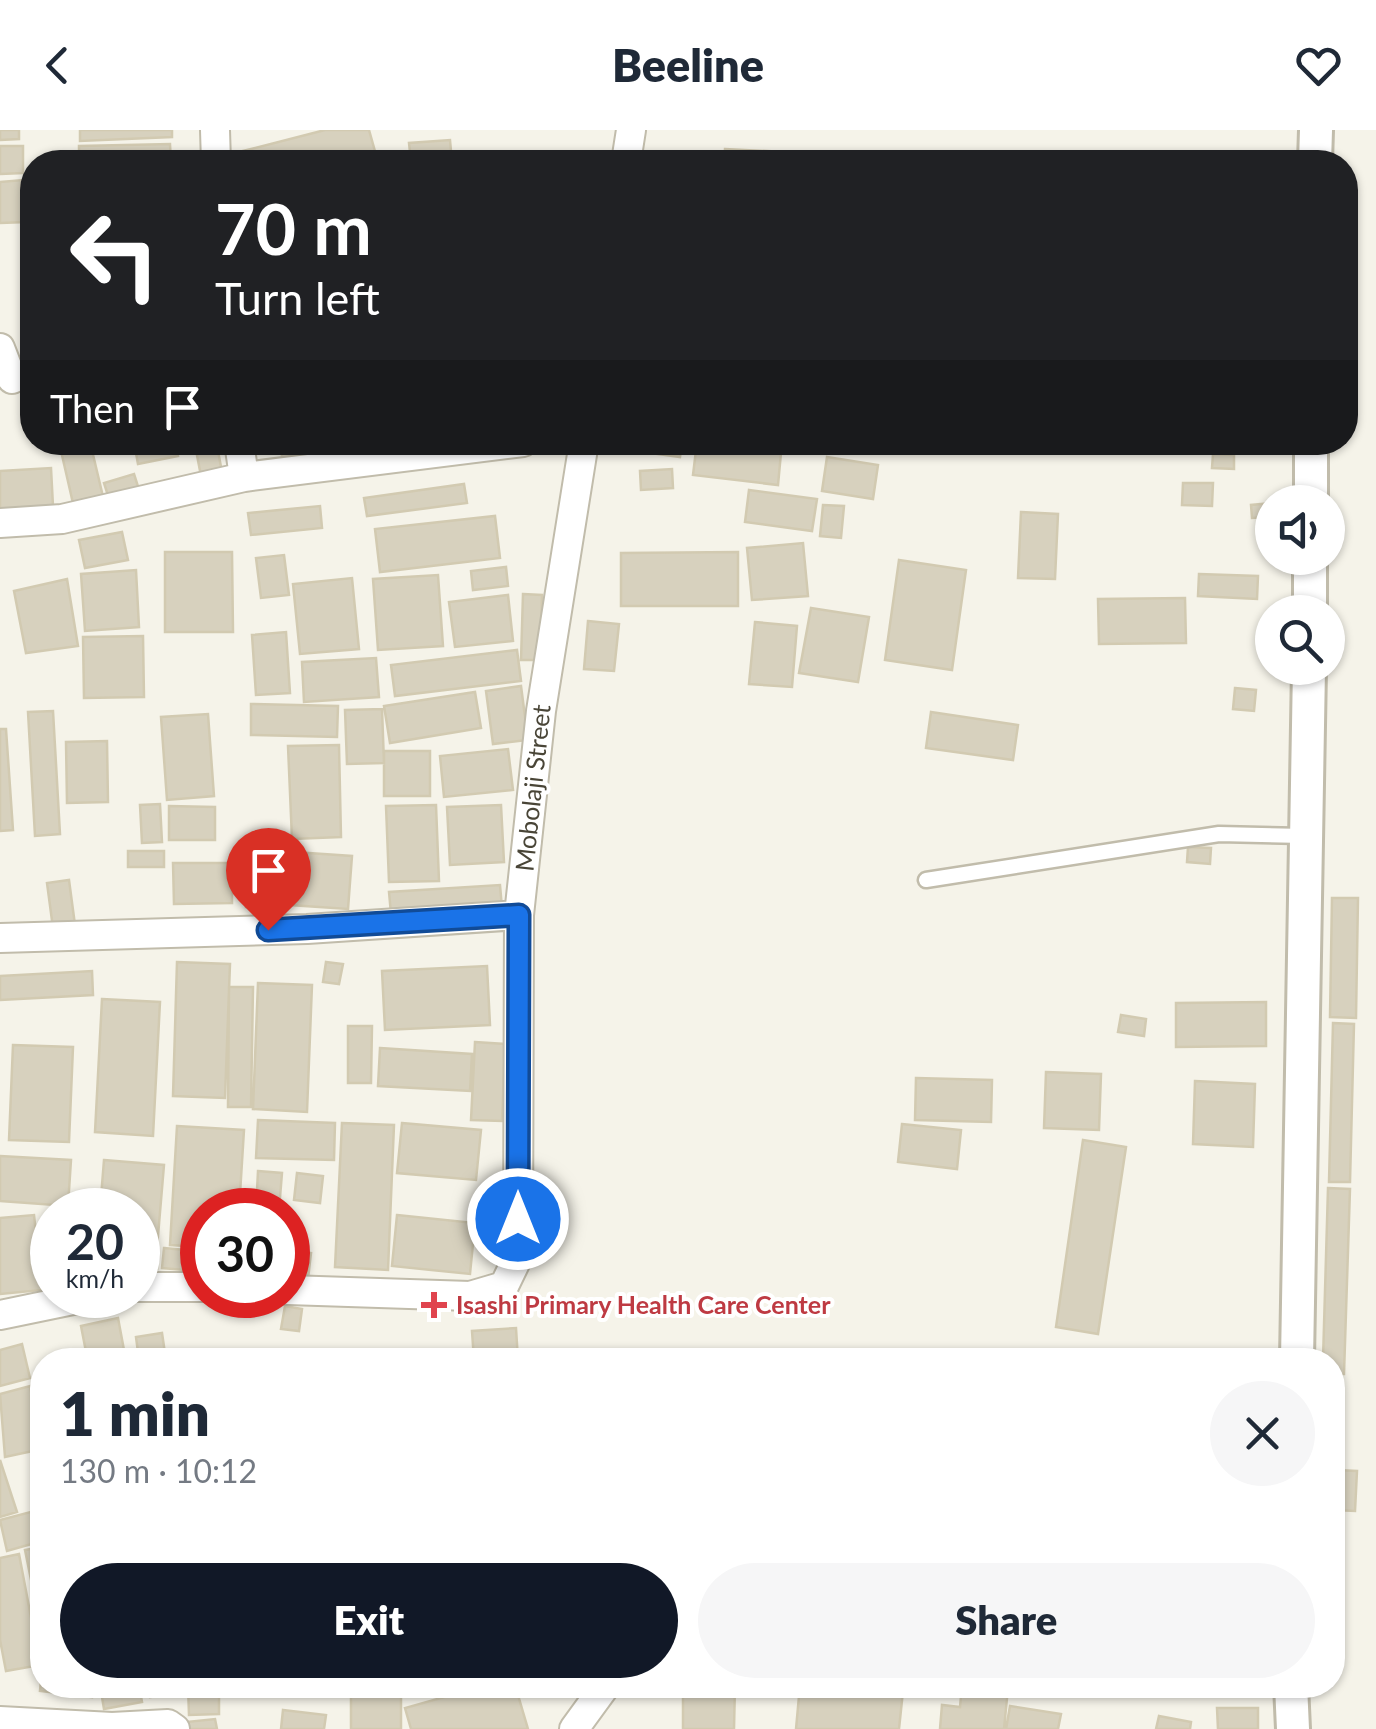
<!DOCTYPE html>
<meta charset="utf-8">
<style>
:root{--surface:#fff;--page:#f6f6f7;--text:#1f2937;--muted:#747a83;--accent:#111827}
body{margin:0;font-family:Lato,sans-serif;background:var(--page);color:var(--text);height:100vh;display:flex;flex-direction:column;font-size:38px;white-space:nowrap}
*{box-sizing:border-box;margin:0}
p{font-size:32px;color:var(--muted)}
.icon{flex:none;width:55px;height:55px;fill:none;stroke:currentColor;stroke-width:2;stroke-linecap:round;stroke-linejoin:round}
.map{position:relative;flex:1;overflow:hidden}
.details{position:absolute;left:30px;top:1218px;width:1315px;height:350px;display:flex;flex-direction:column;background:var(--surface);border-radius:40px;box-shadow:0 2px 8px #0004}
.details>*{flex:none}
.guide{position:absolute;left:20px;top:20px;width:1338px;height:305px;border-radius:40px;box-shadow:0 2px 8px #0004;background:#202124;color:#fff;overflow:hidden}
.controls{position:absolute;left:1255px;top:355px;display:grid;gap:20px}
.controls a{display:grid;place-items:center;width:90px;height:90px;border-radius:50%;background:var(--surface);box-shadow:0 2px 8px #0004;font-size:50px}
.speed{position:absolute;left:30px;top:1058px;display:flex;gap:20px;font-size:50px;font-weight:700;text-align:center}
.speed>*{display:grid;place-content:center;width:130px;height:130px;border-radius:50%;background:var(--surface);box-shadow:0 2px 8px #0004;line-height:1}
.speed small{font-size:25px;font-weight:400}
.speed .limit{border:15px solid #d22;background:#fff;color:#111}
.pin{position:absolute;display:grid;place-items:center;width:85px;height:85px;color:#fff;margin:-102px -42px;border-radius:50% 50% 50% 0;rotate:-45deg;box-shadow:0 0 10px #0007}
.pin .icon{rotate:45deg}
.me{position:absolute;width:110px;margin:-55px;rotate:0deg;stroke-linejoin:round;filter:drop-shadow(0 0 8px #0008)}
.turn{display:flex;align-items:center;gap:35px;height:210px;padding:0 30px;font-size:45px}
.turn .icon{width:130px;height:130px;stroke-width:2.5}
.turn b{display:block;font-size:70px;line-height:85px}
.then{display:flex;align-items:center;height:95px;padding:0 30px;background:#0003;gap:20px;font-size:38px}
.round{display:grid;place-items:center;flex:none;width:105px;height:105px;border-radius:52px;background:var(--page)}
.headline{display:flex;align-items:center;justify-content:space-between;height:170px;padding:0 30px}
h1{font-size:60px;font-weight:800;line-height:75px}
.primary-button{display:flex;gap:20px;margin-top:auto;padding:20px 30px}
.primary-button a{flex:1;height:115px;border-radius:60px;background:var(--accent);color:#fff;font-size:40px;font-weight:800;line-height:115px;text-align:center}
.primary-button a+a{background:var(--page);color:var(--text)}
header{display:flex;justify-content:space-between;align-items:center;height:130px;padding:0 30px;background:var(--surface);font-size:45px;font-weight:800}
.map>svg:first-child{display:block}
.building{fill:#d7d1be;stroke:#d2cab1;stroke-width:2.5}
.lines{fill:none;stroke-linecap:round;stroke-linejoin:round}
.service-casing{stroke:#c1bcab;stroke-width:19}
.minor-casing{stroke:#c1bcab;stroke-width:32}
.tertiary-casing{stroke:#c1bcab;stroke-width:38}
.service{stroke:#fff;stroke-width:14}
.minor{stroke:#fff;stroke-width:28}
.tertiary{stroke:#fff;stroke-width:32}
.route-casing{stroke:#114b97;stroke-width:25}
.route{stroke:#1a73e8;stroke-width:18}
.health-dot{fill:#e0444e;stroke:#fff;stroke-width:4}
.labels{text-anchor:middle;stroke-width:8;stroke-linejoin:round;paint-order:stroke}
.street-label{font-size:25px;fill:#494537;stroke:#fff}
.health-label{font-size:25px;font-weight:bold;fill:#be3a42;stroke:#fff;text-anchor:start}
</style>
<header><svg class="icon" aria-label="back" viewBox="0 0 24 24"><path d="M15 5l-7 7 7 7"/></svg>Beeline<svg class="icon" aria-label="heart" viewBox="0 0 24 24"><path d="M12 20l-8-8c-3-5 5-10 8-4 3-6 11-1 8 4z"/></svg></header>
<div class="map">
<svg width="1376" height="1599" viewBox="0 0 1376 1599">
<rect width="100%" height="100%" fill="#f5f3e9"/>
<!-- building -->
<path class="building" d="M0,0H19V9L0,10Z
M80,0H172V7L80,11Z
M325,0H369L378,32H246L243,21Z
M450,10L452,32H411L409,13Z
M170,14L171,32H79V16Z
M0,16H23V43L0,44Z
M725,19L785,22V32H724Z
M886,28L947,32H886Z
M1003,28V32H957V29Z
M23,50L26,92L0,93V52Z
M32,243V301H31L24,244Z
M59,312H90L105,375L75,382Z
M134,312H175L178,326L138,334Z
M279,312H375V313L283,331Z
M644,312H682L680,327L643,322Z
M697,312H782L778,355L693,345Z
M217,316L222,342L201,346L196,320Z
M1213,324L1234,325V339L1212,338Z
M827,327L878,335L873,369L822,361Z
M51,338L53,376L0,380V341Z
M672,339L673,358L641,360L640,341Z
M134,344L141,366L111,375L104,353Z
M1183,353H1213L1212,376L1182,375Z
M464,354L467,373L367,386L364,368Z
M749,360L817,369L812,401L745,392Z
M1272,373V387L1252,388L1251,375Z
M823,375L844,376L841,408L820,406Z
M320,376L322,398L251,405L248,383Z
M1021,382L1058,384L1055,449L1018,448Z
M495,386L500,428L380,442L375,399Z
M122,402L128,430L85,438L79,410Z
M803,413L808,466L752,470L747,418Z
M165,422H232L233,502H165Z
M738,422V476H621V423Z
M284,425L289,465L261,468L256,428Z
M899,430L966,440L952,540L885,530Z
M506,437L508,456L473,460L471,441Z
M136,440L139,497L85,501L81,444Z
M1199,444L1258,446L1257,469L1198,466Z
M438,445L443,516L378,520L373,449Z
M352,448L359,519L300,524L293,454Z
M67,449L78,516L26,523L14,461Z
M523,464L542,465L540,530H521Z
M508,465L513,511L455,517L449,472Z
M1185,468L1186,513L1099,514L1098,469Z
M811,478L869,487L858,552L799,543Z
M588,491L619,494L614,541L584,539Z
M755,492L797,496L792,557L749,554Z
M286,502L290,563L256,565L252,505Z
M143,506L144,567L84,568L83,507Z
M517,520L521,551L395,566L391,535Z
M376,528L379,567L304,572L302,532Z
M521,556L528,610L493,614L486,561Z
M1235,558L1256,560L1254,581L1233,579Z
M475,562L481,598L390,613L384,576Z
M251,574L338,576L337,607L251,605Z
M382,579L384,633L347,634L345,580Z
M53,581L60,704L35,706L28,582Z
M931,582L1018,595L1013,630L926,618Z
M208,584L214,666L167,670L161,587Z
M0,599H6L13,700L0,701Z
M107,611L108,672L67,673L66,612Z
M339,615L341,707L292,709L288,616Z
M508,619L513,660L444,667L440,626Z
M384,621H430V666H384Z
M160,674L162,712L142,713L140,675Z
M436,675L439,751L389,752L386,676Z
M501,675L504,732L450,735L447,677Z
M169,676L215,677V710H169Z
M1188,717L1211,718L1210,734L1187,732Z
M128,721H164V737H128Z
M294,722L352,726L348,779L290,775Z
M173,733H232V773L174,774Z
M280,746L282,775L246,777L245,748Z
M69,750L75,795L53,798L47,753Z
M500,755L502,778L391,784L389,762Z
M1332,768H1358L1356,888L1330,887Z
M177,832L230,834L225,968L173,966Z
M326,832L343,834L339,854L323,852Z
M487,836L490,895L385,900L382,841Z
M92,841L93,865L0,870V846Z
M258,853L312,855L307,982L253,979Z
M229,857H253L251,977H228Z
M102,869L160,872L153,1006L95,1002Z
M1266,872V916L1176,917V873Z
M1121,885L1146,889L1144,906L1118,902Z
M1333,893L1354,894L1350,1052H1329Z
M348,896H372L371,953H348Z
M475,912L505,914L502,991L471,990Z
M13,915L73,917L69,1012L9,1010Z
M380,918L472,924L470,961L378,956Z
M1046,942L1101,944L1099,1000L1044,998Z
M916,948L992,950L991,992L915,990Z
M1195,951L1255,954L1253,1017L1193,1014Z
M258,990L335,993L334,1030L256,1028Z
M342,993L394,995L388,1140L335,1137Z
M402,993L481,1000L476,1050L397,1043Z
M902,994L961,1000L957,1039L898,1032Z
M177,996L244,1000L239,1080H202V1117L170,1115Z
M1083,1010L1126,1017L1098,1204L1056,1197Z
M0,1026L71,1030L68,1076L0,1071Z
M104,1030L164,1035L157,1118L138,1117V1080H100Z
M258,1041L282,1043L279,1080H256Z
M297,1043L323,1046L320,1073L294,1070Z
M1328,1058L1350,1059L1344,1244H1332V1230H1323Z
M34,1085L42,1160L0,1164V1088Z
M397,1085L475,1093L470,1144L392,1136Z
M164,1118L185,1120L184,1140L162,1138Z
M138,1120H157V1139H138Z
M188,1120H202V1141H188Z
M288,1120L311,1123L308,1149L288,1146Z
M285,1176L302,1179L299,1201L281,1199Z
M118,1188L124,1220L87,1227L81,1196Z
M516,1198L518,1230H474L472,1201Z
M162,1203L166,1230H139L136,1207Z
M22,1214L30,1248L0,1256V1220Z
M403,1220L439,1223L438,1230H402Z
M30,1256L42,1319L5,1327L0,1264Z
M0,1330L17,1382L0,1387Z
M1336,1340L1357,1341L1355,1381L1335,1380Z
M42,1379V1411L7,1421L0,1390Z
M42,1417V1504L25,1420Z
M19,1424L40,1535L6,1541L0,1510V1428Z
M42,1540V1555H93L92,1567L40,1561Z
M100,1555H139L142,1572L104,1579Z
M148,1555H178L179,1563L150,1567Z
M351,1555H401V1599H351Z
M487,1555H515L528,1599H411L405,1578Z
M683,1555H735L734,1599H683Z
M800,1555L903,1561L899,1599H796Z
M962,1555L1008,1558L1004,1599H940L942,1575L960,1577Z
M188,1556H219V1584L189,1585Z
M1010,1576L1061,1584L1058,1599H1006Z
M1217,1578H1258V1599H1218Z
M283,1580L326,1585L324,1599H281Z
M1159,1586L1191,1592L1190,1599H1156Z
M215,1589L217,1599H187L186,1592Z"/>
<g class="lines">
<!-- service casing -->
<g class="service-casing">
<path id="service" d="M926,750L1219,704L1304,706"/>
</g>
<!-- minor casing -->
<g class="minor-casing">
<path id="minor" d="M215,0L216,32
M626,32L631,0
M0,218L12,249
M239,312L244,347
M0,393L62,389L244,347L523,312
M0,808L307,799L519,785
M138,1157H202
M288,1160L470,1166L504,1156L518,1127L519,785L541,581L584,312
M0,1185L97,1165
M0,1591L112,1597L168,1594L175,1599
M574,1599L606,1555"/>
</g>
<!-- tertiary casing -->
<g class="tertiary-casing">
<path id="tertiary" d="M1315,32L1316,0
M1311,372V312
M1310,482V428
M1297,1230L1309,538
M1291,1555L1293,1599"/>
</g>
<!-- service -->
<use href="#service" class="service"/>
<!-- minor -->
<use href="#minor" class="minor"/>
<!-- tertiary -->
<use href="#tertiary" class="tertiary"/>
</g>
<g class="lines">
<!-- route casing -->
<g class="route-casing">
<path id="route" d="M268,800L519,785L518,1089"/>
</g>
<!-- route -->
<use href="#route" class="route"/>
</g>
<!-- markers -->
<path class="health-dot" d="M429 1160h10v10h10v10h-10v10h-10v-10h-10v-10h10z"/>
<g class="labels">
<!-- street labels -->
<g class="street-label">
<text transform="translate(533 658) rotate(-84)" y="9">Mobolaji Street</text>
</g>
<!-- health labels -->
<g class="health-label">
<text x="456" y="1184">Isashi Primary Health Care Center</text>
</g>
</g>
</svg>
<div class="controls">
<a><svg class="icon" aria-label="sound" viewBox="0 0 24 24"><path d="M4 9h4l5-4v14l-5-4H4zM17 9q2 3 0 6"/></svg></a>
<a><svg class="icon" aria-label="search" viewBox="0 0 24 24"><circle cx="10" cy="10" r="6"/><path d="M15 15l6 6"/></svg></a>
</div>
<div class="speed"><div>20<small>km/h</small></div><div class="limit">30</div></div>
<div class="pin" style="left:268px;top:800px;background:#d93025"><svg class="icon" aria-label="arrive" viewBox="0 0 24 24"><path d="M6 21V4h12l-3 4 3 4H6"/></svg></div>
<svg class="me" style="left:518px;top:1089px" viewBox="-20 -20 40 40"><circle r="17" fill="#1a73e8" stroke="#fff" stroke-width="3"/><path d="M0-11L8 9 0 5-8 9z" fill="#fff"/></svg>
<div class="guide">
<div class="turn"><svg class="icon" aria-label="left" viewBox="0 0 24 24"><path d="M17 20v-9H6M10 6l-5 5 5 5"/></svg><div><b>70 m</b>Turn left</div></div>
<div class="then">Then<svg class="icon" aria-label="arrive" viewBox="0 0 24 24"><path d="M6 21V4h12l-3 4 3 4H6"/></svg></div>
</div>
<section class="details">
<div class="headline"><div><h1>1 min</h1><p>130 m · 10:12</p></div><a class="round"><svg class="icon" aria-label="close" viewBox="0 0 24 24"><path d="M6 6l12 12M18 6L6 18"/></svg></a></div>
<div class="primary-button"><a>Exit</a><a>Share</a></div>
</section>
</div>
